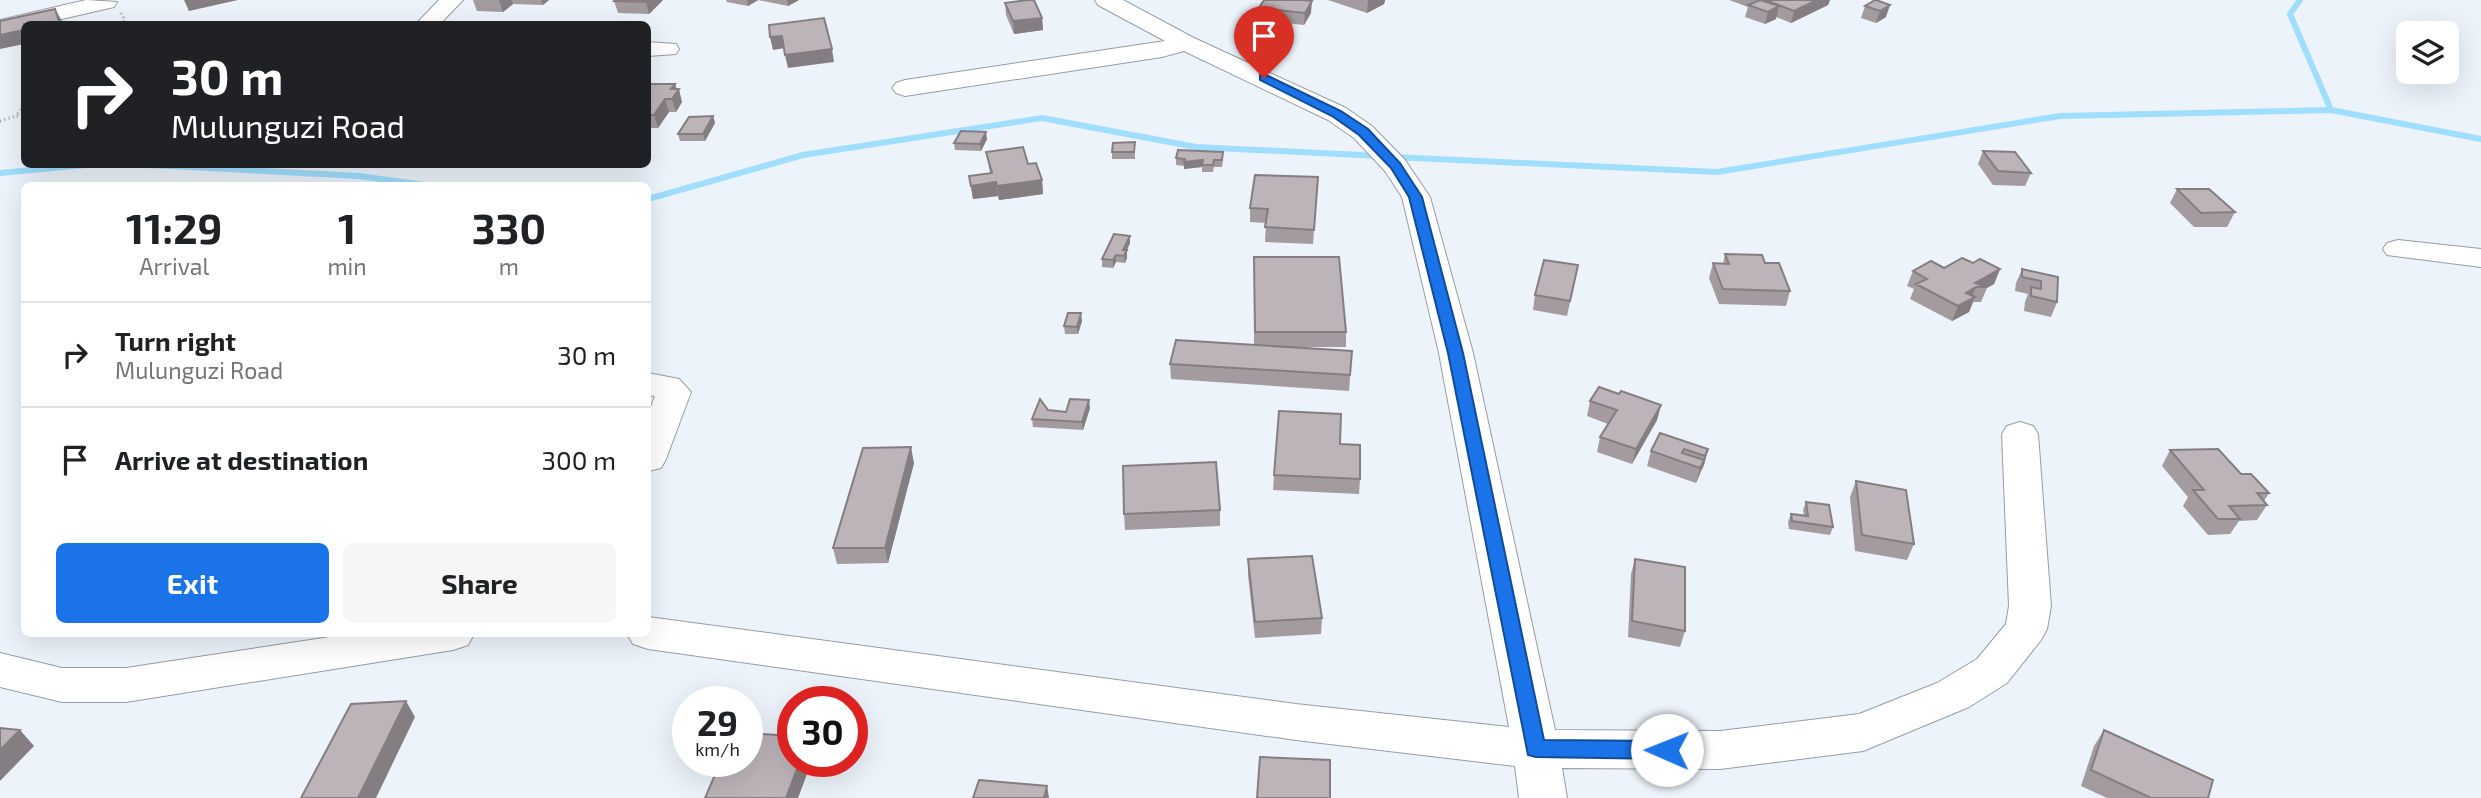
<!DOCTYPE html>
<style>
:root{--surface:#fff;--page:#f6f6f6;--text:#202124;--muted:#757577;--line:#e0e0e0;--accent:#1a73e8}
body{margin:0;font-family:"Exo 2",sans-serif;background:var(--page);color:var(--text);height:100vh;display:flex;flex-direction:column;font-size:26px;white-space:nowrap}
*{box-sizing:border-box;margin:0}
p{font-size:23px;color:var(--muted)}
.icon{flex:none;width:38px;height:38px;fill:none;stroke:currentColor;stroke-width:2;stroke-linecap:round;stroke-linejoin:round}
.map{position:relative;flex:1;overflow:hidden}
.side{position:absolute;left:21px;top:182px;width:630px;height:455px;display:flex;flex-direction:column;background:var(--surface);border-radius:10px;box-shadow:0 7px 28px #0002}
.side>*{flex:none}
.banner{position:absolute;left:21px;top:21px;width:630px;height:147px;border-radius:10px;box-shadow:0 7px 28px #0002;background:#202124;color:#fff;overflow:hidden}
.fabs{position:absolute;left:2396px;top:21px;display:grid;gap:14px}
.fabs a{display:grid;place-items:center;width:63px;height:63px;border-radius:10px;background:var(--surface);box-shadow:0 7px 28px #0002;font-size:35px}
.speed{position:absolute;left:672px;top:686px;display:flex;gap:14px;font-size:35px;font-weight:700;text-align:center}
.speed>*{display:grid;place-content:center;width:91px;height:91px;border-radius:50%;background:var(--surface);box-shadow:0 7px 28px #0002;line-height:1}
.speed small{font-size:18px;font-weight:400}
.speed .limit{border:10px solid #d22;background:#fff;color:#111}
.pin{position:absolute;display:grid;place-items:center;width:60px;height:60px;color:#fff;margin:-72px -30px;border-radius:50% 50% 50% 0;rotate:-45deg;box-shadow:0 0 7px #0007}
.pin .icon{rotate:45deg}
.me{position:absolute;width:77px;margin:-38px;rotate:271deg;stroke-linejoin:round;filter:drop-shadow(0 0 5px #0008)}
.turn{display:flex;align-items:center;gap:24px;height:147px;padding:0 35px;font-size:32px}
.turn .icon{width:91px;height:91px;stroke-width:2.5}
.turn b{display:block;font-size:49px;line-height:60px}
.eta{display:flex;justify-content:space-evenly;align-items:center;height:119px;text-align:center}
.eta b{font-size:42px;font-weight:700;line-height:49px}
.action{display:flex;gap:14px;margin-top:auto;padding:14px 35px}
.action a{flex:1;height:80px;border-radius:10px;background:var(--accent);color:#fff;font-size:28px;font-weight:700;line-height:80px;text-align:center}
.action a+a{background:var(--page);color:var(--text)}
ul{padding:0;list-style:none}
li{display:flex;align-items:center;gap:21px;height:105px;padding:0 35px;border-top:2px solid var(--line)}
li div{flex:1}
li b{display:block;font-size:26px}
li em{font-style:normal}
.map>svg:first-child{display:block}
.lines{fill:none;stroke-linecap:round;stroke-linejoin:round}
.stream{stroke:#9fdefd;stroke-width:6}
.minor-casing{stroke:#969da4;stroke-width:2}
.path{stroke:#a1a7ac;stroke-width:3.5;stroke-dasharray:1 3.5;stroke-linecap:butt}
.minor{fill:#fff;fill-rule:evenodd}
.wall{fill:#a39b9f}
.shaded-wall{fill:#847e82}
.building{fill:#bdb4b9;stroke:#847e82;stroke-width:2}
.route{fill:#1a73e8;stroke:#114b97;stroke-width:2}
</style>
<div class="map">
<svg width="2481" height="798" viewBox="0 0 2481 798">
<rect width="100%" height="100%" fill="#ecf3fa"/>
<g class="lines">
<!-- stream -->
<path class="stream" d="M2300,0L2290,14L2331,110
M1393,157L1717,172L2060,116L2331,110L2481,139
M130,164L359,176L432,186
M0,173L96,164
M648,199L803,155L1042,118L1196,147L1380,156"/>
<!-- minor casing -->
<g class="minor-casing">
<path id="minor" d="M86,0L117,2L114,7L40,24H24V28L0,34V20Z
M439,0H463L440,24H416Z
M1095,0H1123L1194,38L1346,108L1372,126L1405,160L1430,197L1473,353L1555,730L1720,731L1859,714L1937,683L1977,659L2006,624L2009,606L2002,434L2007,426L2020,422L2033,426L2038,434L2051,606L2047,629L2041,640L2007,683L1969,707L1863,751L1720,769L1562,768L1567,798H1519L1515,766L1296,740L648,649L633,644L627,634H648V617L1296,704L1509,727L1439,353L1402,197L1385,171L1354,138L1328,120L1184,51L1162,57L905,96L896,93L892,88L896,83L905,80L1165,41L1098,5Z
M648,42L676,44L679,49L676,54L648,56Z
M2398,240L2481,249V267L2387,255L2383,249L2387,243Z
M648,373L679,379L691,392L666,459L661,468L648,471V415L655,396L648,395Z
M350,634H474L468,645L453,650L126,702H62L0,687V653L62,668H126Z"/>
</g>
<!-- path -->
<path class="path" d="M121,13L125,20L123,24
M24,106L16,116H24
M0,121L16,116"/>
<!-- minor -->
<use href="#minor" class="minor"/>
</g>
<!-- wall -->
<path class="wall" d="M473,0H549L543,5L513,4L503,12L477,11Z
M615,0H663L649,14L618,13L614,1Z
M726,0H799L788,6L758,0L748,6L727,2Z
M1328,0H1385L1384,4L1367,13Z
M1729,0H1830L1828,5L1791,23L1776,17V19L1765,24L1745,17L1748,7Z
M1875,0L1886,17L1876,23L1861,18L1865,6Z
M1005,3L1042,18L1043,30L1014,34L1006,15Z
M1259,8L1311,13L1304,25L1259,20Z
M648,84H675L682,102L676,112H669L658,128H648Z
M713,116L715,123L705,141H680L678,134Z
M987,139L981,151L955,150L954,143Z
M1135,142V159H1112V152Z
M1983,151L2031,173L2025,186L1993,185L1978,164Z
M986,152L1028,164L1042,180L1043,194L999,200L998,196L973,199L969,176L990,173Z
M1176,158L1223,159L1222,167H1214L1213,172H1202V167L1184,169V166L1176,165Z
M2177,189L2235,212L2227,227H2194L2170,203Z
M1317,191L1313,244L1265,242L1266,223L1250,222V208Z
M1130,243L1127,250V258L1125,263L1116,262L1113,268L1102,267V259Z
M1725,254L1765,263L1790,291L1786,306L1719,304L1709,278L1713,263L1723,264Z
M1254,257L1346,332V347H1297L1352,351L1349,391L1171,379L1170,364L1254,345Z
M1973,263L2000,269L1994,284L1987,288L1981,302H1973L1969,312L1952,321L1910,299L1914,289L1907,286L1913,271Z
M1578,265L1567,316L1533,310L1535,295Z
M2022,269L2058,277L2057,302L2051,317L2024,311L2025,302L2028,294L2015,291L2016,283Z
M1082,321L1078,334H1065L1064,326Z
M1619,394L1661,405L1657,420L1632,464L1597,452L1600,437L1608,424L1587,416L1590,401Z
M1090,408L1083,430L1033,427L1032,419L1048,410L1066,412Z
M1340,444L1360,479L1359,494L1273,490L1274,475Z
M1708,449L1704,465L1696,483L1647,466L1651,451Z
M2170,450L2241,474L2269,493L2264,501L2267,505L2257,520L2239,521L2230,534L2208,535L2183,506L2188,497L2162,466Z
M914,463L888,563L837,564L833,548Z
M1856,481L1914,544L1907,560L1855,551L1850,497Z
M1806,502L1833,527L1830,535L1789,529L1788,522L1791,514L1804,515L1803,510Z
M1220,510V526L1125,530L1124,514Z
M1248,559L1322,618L1321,634L1255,638L1248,575Z
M1635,559L1685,631L1680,647L1628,637L1631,574Z
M2104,730L2208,798H2107L2081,786L2094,746Z"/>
<!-- shaded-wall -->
<path class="shaded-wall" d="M184,0H238L189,11Z
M499,0H512L513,4L503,12Z
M541,0H549L543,5Z
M648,0H663L649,14L646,2Z
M747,0H758L748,6Z
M787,0H799L788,6Z
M1370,0H1385L1384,4L1367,13L1368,1Z
M1817,0H1830L1828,5L1791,23L1794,11Z
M1312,1L1311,13L1304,25L1305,13Z
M1890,5L1886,17L1876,23L1880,11Z
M1779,6L1776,19L1765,24L1768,12Z
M55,9L62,21L63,24H49Z
M1042,18L1043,30L1014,34L1013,21Z
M24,30V44L0,49V35Z
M782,36L785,48L773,50L770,37Z
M832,49L834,62L788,68L785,55Z
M675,84L677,92L679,89L682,102L676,112L672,99L671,89Z
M665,99L669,112L658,128L654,115Z
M713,116L715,123L705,141L703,134Z
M986,132L987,139L981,151L980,144Z
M1203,160L1202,167L1184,169V162Z
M1042,180L1043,194L999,200L997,186Z
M996,182L998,196L973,199L971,186Z
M1130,236V243L1123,257V250Z
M1127,250V258L1125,263L1124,256Z
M1116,255V262L1113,268V260Z
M2000,269L1994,284L1987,288L1976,287L1971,299L1975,297L1969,312L1952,321L1958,306L1966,293L1975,283Z
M1081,313L1082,321L1078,334L1077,327Z
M1089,400L1090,408L1083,430L1082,422Z
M1661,405L1657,420L1632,464L1636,449Z
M911,447L914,463L888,563L885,548Z
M1708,449L1704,465L1701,472L1705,456Z
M1704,460L1699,476L1696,483L1700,468Z
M406,701L415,717L376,798H358Z
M20,730L34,746L0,781V750Z
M800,761H812L798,798H786Z
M1047,786L1049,798H1044Z"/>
<!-- building -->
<path class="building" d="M615,0H648L646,2L614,1Z
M1028,0H1034L1042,18L1013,21L1005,3Z
M1264,0H1303L1312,1L1305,13L1259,8Z
M1760,0L1779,6L1768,12L1748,5Z
M1765,0H1817L1794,11Z
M1875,0H1876L1890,5L1880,11L1865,6Z
M55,9L59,22L49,24H24V30L0,35V21Z
M824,18L832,49L785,55L782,36L770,37L769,25Z
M648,84H675L671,89H679L672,99H665L654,115H648Z
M713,116L703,134H678L689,117Z
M961,131L986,132L980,144L954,143Z
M1135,142L1134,152H1112L1113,143Z
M1023,147L1028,164L1036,163L1042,180L997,186L996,182L971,186L969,176L992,173L986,152Z
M1178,150L1223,152L1222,160H1214L1213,165H1202L1203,160L1184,162L1185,159L1176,158Z
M1983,151L2015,152L2031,173L1998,171Z
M1255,175L1318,177L1314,230L1265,227L1268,209L1250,208Z
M2177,189H2209L2235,212L2201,213Z
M1114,234L1130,236L1123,250H1127L1124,256L1116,255L1113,260L1102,259Z
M1725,254L1762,255L1765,263H1779L1790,291L1723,289L1713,263L1729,264Z
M1254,257H1339L1346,332H1255Z
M1962,258L1973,263L1980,259L2000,269L1975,283L1987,287H1976L1966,293L1975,297L1958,306L1916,284L1927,279L1913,271L1931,261L1944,268Z
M1544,260L1578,265L1570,301L1535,295Z
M2022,269L2058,277L2057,302L2031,296V287L2041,289V281L2022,277Z
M1068,313H1081L1077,327L1064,326Z
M1176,340L1352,351L1350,375L1170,364Z
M1599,387L1619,394L1621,391L1661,405L1636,449L1600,437L1617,410L1590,401Z
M1040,399L1048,410L1066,412L1070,399L1089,400L1082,422L1032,419Z
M1279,411L1341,414L1340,444L1360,445V479L1274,475Z
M1660,433L1708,449L1705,456L1684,449L1682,453L1704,460L1700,468L1651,451Z
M911,447L885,548H833L863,448Z
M2218,449L2241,474H2251L2269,493H2257L2267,505L2229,506L2240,519H2218L2193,490H2204L2170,450Z
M1216,462L1220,510L1124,514L1123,466Z
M1856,481L1906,490L1914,544L1862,535Z
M1806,502L1829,505L1833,527L1792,521L1791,514L1808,516Z
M1312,556L1322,618L1255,622L1248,559Z
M1635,559L1685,567V631L1632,621Z
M406,701L358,798H301L351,704Z
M0,728L20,730L0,750Z
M2104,730L2213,780L2208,798H2151L2091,770Z
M747,733L793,736V761H800L786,798H705L721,761H747Z
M1260,757L1330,760V798H1257Z
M979,780L1047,786L1044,798H973Z"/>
<!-- route -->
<path class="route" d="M1264,74L1341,111L1368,129L1400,163L1422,197L1463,353L1544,740L1667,741L1675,744L1678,750L1675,756L1667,759L1536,757L1528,755L1448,353L1409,197L1391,168L1359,135L1332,116L1260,80V75Z"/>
</svg>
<div class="fabs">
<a><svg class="icon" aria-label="layers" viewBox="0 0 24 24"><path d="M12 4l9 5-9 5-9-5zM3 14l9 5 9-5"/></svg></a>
</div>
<div class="speed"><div>29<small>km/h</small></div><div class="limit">30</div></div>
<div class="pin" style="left:1264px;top:78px;background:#d93025"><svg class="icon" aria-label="arrive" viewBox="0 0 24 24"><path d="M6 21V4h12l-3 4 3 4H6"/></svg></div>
<svg class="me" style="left:1667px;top:750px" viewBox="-20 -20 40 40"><circle r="19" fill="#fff"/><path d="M0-13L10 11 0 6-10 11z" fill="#1a73e8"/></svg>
<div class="banner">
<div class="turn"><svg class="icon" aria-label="right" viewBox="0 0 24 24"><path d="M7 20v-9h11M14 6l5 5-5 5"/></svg><div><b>30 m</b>Mulunguzi Road</div></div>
</div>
<section class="side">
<div class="eta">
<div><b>11:29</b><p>Arrival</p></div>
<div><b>1</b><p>min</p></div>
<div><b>330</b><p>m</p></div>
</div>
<ul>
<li><svg class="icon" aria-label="right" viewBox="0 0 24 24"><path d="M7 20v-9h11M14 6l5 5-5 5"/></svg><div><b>Turn right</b><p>Mulunguzi Road</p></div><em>30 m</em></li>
<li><svg class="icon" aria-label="arrive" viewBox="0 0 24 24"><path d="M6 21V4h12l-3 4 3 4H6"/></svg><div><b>Arrive at destination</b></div><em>300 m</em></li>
</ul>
<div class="action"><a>Exit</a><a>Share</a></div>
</section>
</div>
